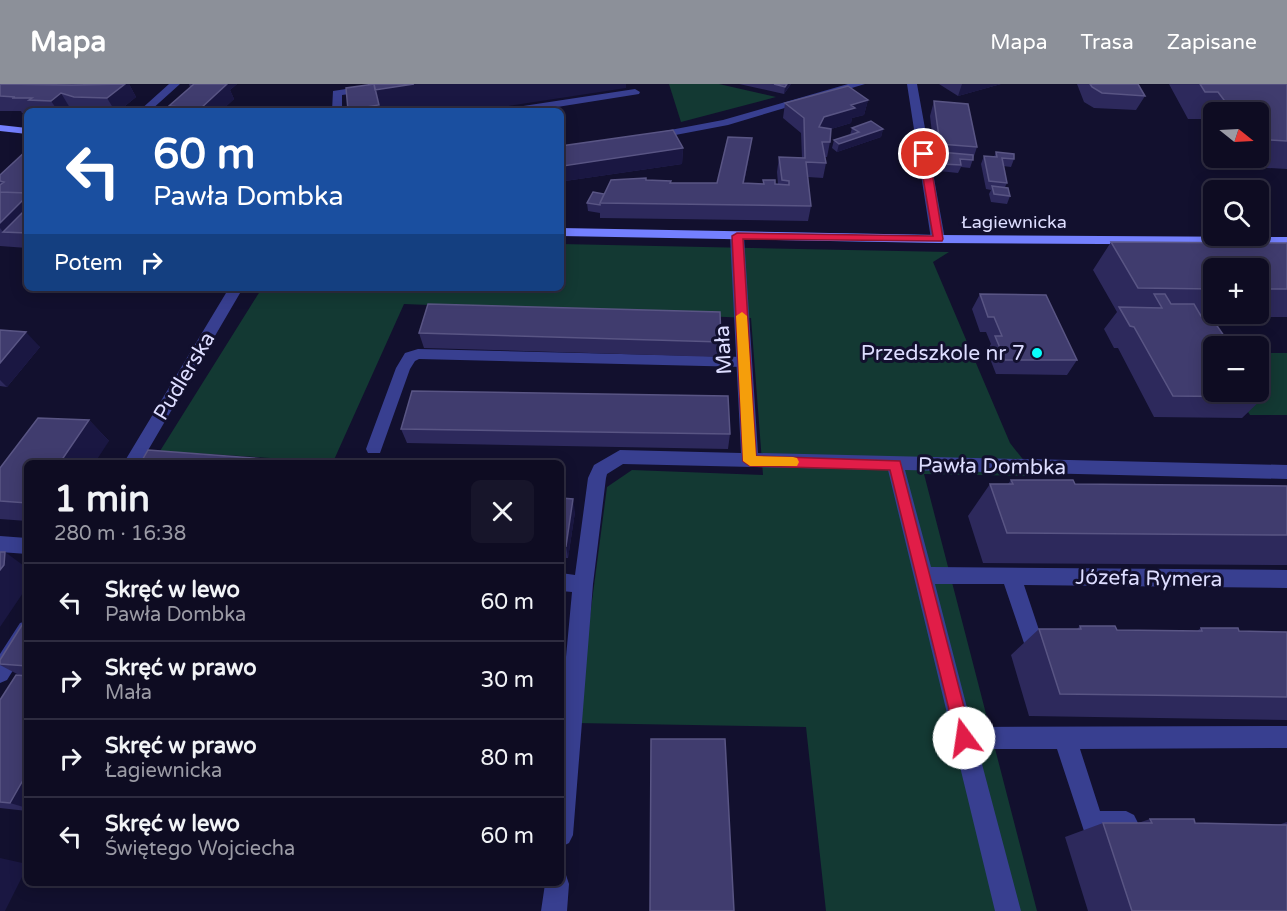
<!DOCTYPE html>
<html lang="pl">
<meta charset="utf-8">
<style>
:root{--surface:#0e0c22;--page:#17152a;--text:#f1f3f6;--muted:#9b9ba5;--line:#2e2c40;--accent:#8c9099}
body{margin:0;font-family:"Varela Round",sans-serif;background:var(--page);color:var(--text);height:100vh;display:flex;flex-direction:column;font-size:22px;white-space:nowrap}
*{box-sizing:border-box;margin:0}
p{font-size:20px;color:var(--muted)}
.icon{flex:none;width:33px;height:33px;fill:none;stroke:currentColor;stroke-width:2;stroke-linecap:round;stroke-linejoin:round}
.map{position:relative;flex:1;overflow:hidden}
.sheet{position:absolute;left:24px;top:376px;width:540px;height:426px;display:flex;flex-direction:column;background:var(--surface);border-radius:9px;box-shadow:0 3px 15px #0003,0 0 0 2px var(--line)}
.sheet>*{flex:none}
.banner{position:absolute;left:24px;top:24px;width:540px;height:183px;border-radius:9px;box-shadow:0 3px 15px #0003,0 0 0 2px var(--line);background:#1a4fa0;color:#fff;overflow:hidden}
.needle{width:39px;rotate:108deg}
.tools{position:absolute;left:1203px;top:18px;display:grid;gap:12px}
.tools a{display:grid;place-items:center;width:66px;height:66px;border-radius:9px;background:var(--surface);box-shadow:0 3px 15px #0003,0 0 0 2px var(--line);font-size:30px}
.pin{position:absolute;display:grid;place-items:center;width:51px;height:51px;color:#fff;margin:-26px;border:3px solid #fff;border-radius:50%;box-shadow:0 2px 6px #0007}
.me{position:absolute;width:66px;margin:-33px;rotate:346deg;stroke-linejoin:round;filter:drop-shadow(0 0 4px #0008)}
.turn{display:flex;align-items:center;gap:21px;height:126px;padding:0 30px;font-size:27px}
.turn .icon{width:78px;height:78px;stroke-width:2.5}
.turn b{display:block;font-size:42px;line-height:51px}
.then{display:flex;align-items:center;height:57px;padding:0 30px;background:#0003;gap:12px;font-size:22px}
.round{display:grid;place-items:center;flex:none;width:63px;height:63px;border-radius:9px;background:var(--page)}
.head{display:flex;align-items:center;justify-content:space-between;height:102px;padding:0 30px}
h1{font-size:36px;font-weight:700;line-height:45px}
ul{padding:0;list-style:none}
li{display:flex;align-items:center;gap:18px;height:78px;padding:0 30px;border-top:2px solid var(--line)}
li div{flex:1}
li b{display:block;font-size:22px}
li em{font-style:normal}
header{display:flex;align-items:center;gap:36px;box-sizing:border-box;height:84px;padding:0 30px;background:var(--accent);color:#fff}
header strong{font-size:28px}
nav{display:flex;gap:33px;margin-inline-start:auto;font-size:21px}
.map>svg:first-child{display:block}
.green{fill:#133933}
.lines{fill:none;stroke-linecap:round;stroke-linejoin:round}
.lane{fill:#383f90;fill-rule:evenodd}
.street{fill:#383f90;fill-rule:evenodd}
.secondary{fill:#7480ff;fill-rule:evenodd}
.wall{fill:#2d295c;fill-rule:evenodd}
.shaded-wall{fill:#1a1742}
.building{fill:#403c6e;stroke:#595584;stroke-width:1.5}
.route{fill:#e11d48;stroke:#92132f;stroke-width:1.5}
.slow{fill:#f59e0b}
.poi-dot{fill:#09fffc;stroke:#12102e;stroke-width:2}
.labels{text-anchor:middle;stroke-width:6;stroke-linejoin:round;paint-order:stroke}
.far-street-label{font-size:18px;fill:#ddf;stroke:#12102e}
.street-label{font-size:21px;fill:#ddf;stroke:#12102e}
.poi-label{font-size:21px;fill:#ddf;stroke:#12102e;text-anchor:end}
</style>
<header>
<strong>Mapa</strong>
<nav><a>Mapa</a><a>Trasa</a><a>Zapisane</a></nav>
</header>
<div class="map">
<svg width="1287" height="827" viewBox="0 0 1287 827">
<rect width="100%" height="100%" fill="#12102e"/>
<!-- green -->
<path class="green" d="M669,0H719L776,13L681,38Z
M561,160L949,168L933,178L1010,359L1036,392L924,390L1037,827H826L806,643L576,639L607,403L632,386L763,391L751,234L404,220L333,378L160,367L262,204H561Z
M1259,269H1287V331H1250L1235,308H1258Z"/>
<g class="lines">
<!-- lane -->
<path class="lane" d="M169,0H180L150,27H139Z
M379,0H405L400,3L342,11V27H332L333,7Z
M418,265L745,273L752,278L745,283L419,275L415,277L410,285L380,369H368L366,365L396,284L405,269Z"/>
<!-- street -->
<path class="street" d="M848,0H865L728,41L649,56L643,53L649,50L723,36Z
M907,0H917L945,155L938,159L931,155Z
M635,5L640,8L639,10L532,27H504L510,24Z
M737,148L744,152L758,369L1287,381V395L905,386L931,483L1287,486V504L1024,501L1039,546L1058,549L1061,556L1058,563L1051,566L1025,562L1004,500H935L972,643L1287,642V664L1080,665L1100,727H1126L1134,731L1138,739L1134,747C1120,753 1098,753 1084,747L1057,665H978L1021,827H995L888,386L623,380L607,390L606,394L593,500L573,751L569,759L561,763V627L572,508L561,507V489L575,491L588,394L594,381L620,366L741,369L730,152Z
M229,204H243L140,380H123Z
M0,452L27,454V470L0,468Z
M27,537V564L7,596L0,599V570L20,539Z
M561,789L566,791L569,800L567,827H541L545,800H561Z"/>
<!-- secondary -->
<path class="secondary" d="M0,41L27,44V50L0,47Z
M561,144L938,151L1287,153V161L938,159L561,152Z"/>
</g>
<!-- wall -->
<path class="wall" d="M0,0H129L136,13L119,27H81L70,24L67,27H27V29H22L21,27H0Z
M189,0H237L230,6L234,15L221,27H172L169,22L190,3Z
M739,0H791L784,10Z
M939,0H1001L958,12Z
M1077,0H1138L1145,12L1136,26L1094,24L1084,18Z
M1169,0H1287V85L1249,83L1238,74H1258V28H1214V53L1201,35H1188Z
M868,16L864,31L852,34L851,39L831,45L830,58L827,73H825L826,79L823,94L808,93L811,122L808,137L600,134V129L588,127L587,119L604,110L646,96L671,99H717L752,54L744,99L763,100V96L778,100L777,88L779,73L802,74L801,49L783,34L785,19Z
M934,17L977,63L970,84L961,83L958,89L939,87L938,76L935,75L930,32Z
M852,44L883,45L881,53L837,68L832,64L834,56L850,51Z
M1214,55V65L1210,61Z
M561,62L683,64L682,80L565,97L561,86Z
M27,66V164L0,162V91Z
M996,68L1014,75L1011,83L1003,82L1007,99L1005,103L1010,112L1007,120L991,118L989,110L991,106L986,105L981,80L984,72L994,73Z
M1111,158L1287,159V233H1239L1236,236L1213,237L1264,313L1242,334L1154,333L1118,264H1114L1104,245L1117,228L1093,186ZM1214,184H1258V230H1214Z
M980,210L1077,276L1067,291L996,290L987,267L991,260L986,248H980L972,225Z
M0,246L40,263L7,303L0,302Z
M419,249L721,258L719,273L424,264Z
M89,336L109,357L27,380V437L0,435V384Z
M401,345L730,350L728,365L407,359Z
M1011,396L1075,400L1287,402V481L983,479L968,432L990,400H1008Z
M561,414L575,428L568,474H561Z
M27,533V727L0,724V616L19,591L0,581V576Z
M1080,542L1117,546L1197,547L1201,544L1239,547L1287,548V636L1029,632L1011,571L1039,545H1077Z
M1150,735L1195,739L1278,741L1287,738V827H1088L1065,753L1103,739H1138Z"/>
<!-- shaded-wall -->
<path class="shaded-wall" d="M125,0H129L136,13L119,27H115L107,14Z
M216,0H237L230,6L234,15L221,27H201L200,25Z
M414,0H626V4L476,27H349L348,26L375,6Z
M787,0H791L790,1L784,10L785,3Z
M962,0H1001L958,12Z
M61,9L70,24L67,27H58L51,17Z
M868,16L864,31L852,34L851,39L821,48L819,43L824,33L851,21Z
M883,45L881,53L837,68L839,60Z
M752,54L750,69L741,114L743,99Z
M683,64L682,80L565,97L563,82Z
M27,107V149L3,148L0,144V139Z
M26,248L40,263L7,303L0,296V279Z
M89,336L109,357L94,380H59Z
M573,415L575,428L568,474L566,462Z
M5,468L27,484V503L0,543V486Z
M27,689V724L10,719Z
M0,774L27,780V783L5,827H0Z"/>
<!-- building -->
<path class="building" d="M0,0L72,1L125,0L107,14L74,13L61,9L51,17L29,16L32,14H12L15,13L0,12Z
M194,0H227L200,25L169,22Z
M374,0H414L375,6Z
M374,0L379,21L348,26L346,4Z
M774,0H787L785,3Z
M1090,0H1138L1145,12L1102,9L1092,3Z
M1200,0H1287V57L1269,56L1258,47V28H1233L1218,8H1205Z
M848,2L868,16L851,21L855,24L824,33L819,43L831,45L830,58H822L826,79L806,78L811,122L600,119L611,96L646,94V96L671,97L670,99H717L728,53L752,54L743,99L764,100L763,96H775V100L789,101V97L782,96L779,73L805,74L804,34L785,19Z
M934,17L968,20L977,63L940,60Z
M871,37L883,45L839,60L834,56L859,48L852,44Z
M673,46L683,64L563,82L561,75V62Z
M27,66V107L26,109L0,108V101L4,98L0,97V91Z
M940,68L973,71V76L960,75L961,81L942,80Z
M996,68L1014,70V75L1002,74L1007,99L989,97L984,72L997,73Z
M992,102L1008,104L1010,112L994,110Z
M0,108L27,109V112L0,139Z
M593,108L604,110L600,119V121L587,119Z
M27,124V149L3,148Z
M1111,158L1287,159V205H1258V184H1214V205L1138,204Z
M980,210L1046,211L1077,276H1005L995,252H1002L994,233H988Z
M1154,210H1165L1171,220H1194L1201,232L1211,233L1231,262H1214V308H1258V305L1264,313L1173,312L1134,243L1130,242L1119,223L1162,224Z
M428,220L720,228L721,258L419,249Z
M0,246L26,248L0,279Z
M412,307L728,312L730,350L401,345Z
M38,334L89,336L59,380H27V419L0,417V384Z
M148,366L317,379L140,380Z
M1011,396H1073L1075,400L1287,402V451L1007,449L990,400H1013Z
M561,414L573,415L566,462L561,461Z
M0,468H5L4,481L0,486Z
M27,533V582L0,580V576Z
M1080,542H1115L1117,546L1202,547L1201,544H1238L1239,547L1287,548V613L1060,610L1039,545H1081Z
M16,591L27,592V689L10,719L0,718V616Z
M651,655H725L734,827H650Z
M1150,735H1194L1195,739L1287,741V827H1132L1103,739H1152Z"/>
<!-- route -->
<path class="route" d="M924,67L929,70L943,155L942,157L743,155L756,372L900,377L972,654L970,660L964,663L958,660L956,654L890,386L750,382L743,377L732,152L737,149L933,152L919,70Z"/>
<!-- slow -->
<path class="slow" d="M742,228L747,232L756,372L793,373L797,374L799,378L797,382H750L743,377L736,232Z"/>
<!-- markers -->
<circle class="poi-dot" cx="1037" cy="269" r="6"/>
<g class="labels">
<!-- far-street labels -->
<g class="far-street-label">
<text x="1014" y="144">Łagiewnicka</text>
</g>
<!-- street labels -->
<g class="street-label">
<text transform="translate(723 266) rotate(-93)" y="7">Mała</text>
<text transform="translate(184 292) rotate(-59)" y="7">Pudlerska</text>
<text transform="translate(992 382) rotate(1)" y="7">Pawła Dombka</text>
<text transform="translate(1149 494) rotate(1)" y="7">Józefa Rymera</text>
</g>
<!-- poi labels -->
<g class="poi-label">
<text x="1025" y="276">Przedszkole nr 7</text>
</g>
</g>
</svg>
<div class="tools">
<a><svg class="needle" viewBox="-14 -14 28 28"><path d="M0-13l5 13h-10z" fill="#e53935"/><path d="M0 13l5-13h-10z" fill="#9b9ba5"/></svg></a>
<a><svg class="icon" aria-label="search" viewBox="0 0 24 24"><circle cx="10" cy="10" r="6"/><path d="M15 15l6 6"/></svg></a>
<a>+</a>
<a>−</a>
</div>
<div class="pin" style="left:924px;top:70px;background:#d93025"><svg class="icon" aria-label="arrive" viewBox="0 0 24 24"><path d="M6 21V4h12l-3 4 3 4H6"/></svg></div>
<svg class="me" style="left:964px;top:654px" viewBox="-20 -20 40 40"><circle r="19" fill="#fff"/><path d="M0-13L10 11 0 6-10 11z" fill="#e11d48"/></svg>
<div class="banner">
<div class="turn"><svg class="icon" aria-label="left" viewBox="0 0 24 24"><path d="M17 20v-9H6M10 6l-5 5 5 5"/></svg><div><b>60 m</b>Pawła Dombka</div></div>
<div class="then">Potem<svg class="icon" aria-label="right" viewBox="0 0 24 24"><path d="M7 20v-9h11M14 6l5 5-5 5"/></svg></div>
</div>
<section class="sheet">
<div class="head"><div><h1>1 min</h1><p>280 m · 16:38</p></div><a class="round"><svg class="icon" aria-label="close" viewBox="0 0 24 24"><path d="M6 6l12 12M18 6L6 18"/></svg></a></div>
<ul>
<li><svg class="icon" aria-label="left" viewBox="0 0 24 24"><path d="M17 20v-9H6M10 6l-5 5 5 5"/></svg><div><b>Skręć w lewo</b><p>Pawła Dombka</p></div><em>60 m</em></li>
<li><svg class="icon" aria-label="right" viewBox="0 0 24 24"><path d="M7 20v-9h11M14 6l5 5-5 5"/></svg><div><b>Skręć w prawo</b><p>Mała</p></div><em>30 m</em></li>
<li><svg class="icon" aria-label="right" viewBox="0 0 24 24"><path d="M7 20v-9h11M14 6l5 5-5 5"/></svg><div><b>Skręć w prawo</b><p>Łagiewnicka</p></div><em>80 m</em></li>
<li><svg class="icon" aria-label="left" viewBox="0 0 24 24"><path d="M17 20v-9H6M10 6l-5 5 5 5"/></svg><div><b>Skręć w lewo</b><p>Świętego Wojciecha</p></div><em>60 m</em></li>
</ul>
</section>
</div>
